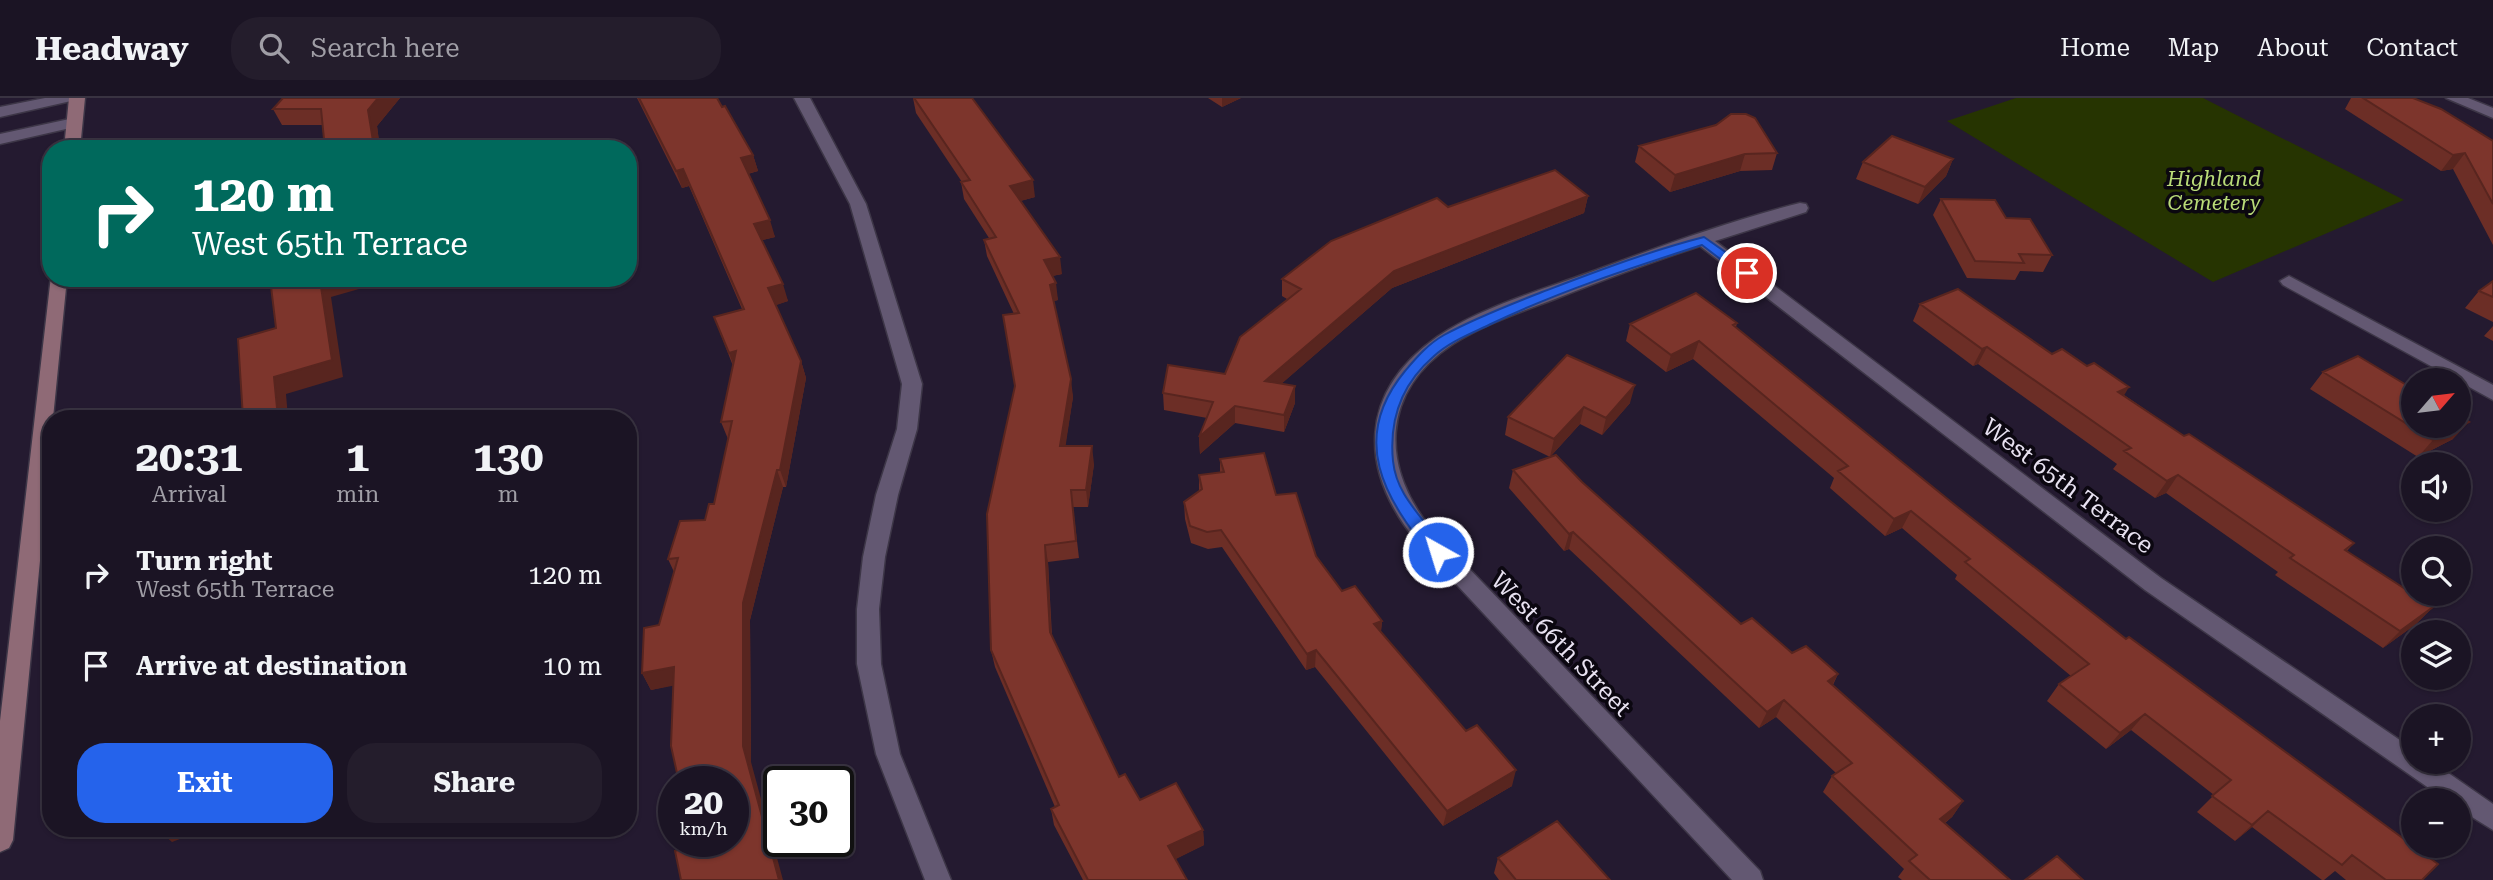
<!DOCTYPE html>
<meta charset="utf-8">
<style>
:root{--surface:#1b1424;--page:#241d2c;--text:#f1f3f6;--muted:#a09ea6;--line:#393341;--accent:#2563eb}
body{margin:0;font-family:"Roboto Serif",serif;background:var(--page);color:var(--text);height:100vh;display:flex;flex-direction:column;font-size:26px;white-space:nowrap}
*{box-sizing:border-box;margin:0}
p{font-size:23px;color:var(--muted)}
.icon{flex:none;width:38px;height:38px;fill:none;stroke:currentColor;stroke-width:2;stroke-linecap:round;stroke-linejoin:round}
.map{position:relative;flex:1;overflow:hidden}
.details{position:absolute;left:42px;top:312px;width:595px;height:427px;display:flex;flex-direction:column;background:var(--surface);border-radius:28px;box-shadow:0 2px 5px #0004,0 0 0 2px var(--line)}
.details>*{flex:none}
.top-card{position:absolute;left:42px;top:42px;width:595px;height:147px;border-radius:28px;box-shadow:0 2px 5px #0004,0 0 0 2px var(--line);background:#00695c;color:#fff;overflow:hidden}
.needle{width:46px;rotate:62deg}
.tools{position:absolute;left:2401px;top:270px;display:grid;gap:14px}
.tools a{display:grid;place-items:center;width:70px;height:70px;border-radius:50%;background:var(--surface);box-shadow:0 2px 5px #0004,0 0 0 2px var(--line);font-size:35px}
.speed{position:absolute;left:658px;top:668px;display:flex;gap:14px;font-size:35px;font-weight:700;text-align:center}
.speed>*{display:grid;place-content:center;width:91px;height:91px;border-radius:50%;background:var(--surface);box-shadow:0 2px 5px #0004,0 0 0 2px var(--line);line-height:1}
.speed small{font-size:18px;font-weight:400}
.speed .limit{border:4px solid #111;border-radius:10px;background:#fff;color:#111}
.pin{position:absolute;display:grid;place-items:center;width:60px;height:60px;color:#fff;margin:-30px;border:4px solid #fff;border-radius:50%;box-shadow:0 2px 7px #0007}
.me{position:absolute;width:77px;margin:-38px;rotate:321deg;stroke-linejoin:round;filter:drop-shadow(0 0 5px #0008)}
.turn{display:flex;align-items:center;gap:24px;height:147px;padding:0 35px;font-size:32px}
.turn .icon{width:91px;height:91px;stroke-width:2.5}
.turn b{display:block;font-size:49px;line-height:60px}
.eta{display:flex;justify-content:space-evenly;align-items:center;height:119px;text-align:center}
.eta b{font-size:42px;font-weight:700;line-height:49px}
.cta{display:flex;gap:14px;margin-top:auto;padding:14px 35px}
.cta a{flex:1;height:80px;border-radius:28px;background:var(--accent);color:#fff;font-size:28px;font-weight:700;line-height:80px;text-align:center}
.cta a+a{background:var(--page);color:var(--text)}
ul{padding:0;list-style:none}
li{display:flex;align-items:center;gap:21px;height:91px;padding:0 35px}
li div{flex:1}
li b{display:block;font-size:26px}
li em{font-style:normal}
header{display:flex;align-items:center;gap:42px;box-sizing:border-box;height:98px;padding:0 35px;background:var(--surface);border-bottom:2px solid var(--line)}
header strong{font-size:33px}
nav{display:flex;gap:38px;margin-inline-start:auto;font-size:24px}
.search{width:490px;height:63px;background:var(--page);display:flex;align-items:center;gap:18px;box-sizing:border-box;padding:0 24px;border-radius:28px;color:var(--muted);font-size:26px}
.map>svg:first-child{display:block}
.green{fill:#263401}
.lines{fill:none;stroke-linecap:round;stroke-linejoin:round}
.lane-casing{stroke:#3d3647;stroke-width:3}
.street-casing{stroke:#3d3647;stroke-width:3}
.secondary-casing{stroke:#3d3647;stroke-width:3}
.lane{fill:#635872;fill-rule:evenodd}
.street{fill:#635872;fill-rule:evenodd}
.secondary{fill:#8f6a76;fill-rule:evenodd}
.wall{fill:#6c2e26}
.shaded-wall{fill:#58251f}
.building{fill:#7d352c;stroke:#58251f;stroke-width:2}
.route{fill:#2563eb;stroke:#184099;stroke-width:2}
.labels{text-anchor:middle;stroke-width:7;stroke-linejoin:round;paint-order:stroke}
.far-park-label{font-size:21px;font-style:italic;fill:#b9db78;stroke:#0b0710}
.street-label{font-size:24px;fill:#e8e2f1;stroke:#0b0710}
</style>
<header>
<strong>Headway</strong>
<div class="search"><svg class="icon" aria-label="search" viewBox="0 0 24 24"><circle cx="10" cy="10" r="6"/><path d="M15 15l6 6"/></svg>Search here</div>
<nav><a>Home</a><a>Map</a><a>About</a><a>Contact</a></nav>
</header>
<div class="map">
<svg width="2493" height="782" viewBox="0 0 2493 782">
<rect width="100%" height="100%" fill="#241a30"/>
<!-- green -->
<path class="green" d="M2016,0H2203L2404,102L2213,184L1947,23Z"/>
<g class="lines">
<!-- lane casing -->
<g class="lane-casing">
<path id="lane" d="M45,0H74L71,3L0,19V9Z
M74,20L82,25L79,28L0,46V36Z"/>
</g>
<!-- street casing -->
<g class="street-casing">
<path id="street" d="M794,0H810L866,106L922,286L917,331L898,397L885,459L879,511L881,566L900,656L951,782H925L876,656L857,566V511L863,459L876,397L897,331L902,286L850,106Z
M2446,0H2468L2493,10V20Z
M1800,105L1806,106L1808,110L1806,114L1715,143L2161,480L2413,651V663H2431L2493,706V732L2459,711V702H2446L2145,492L1700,148C1651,164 1603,182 1555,201C1521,214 1484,226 1453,246C1380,294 1380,370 1433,433L1760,773L1763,782H1732L1417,444C1359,373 1357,295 1437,239C1482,208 1548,190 1599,171C1664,147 1732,122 1800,105Z
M2289,178L2493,287V302L2283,187L2280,183Z"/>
</g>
<!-- secondary casing -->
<g class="secondary-casing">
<path id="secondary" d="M69,0H85L80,51H64Z
M51,178V180H67L53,320H51V349L13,742L9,750L0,754V623Z"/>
</g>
<!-- lane -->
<use href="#lane" class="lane"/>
<!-- street -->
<use href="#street" class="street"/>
<!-- secondary -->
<use href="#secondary" class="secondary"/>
</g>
<!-- wall -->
<path class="wall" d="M283,0H400L377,28L380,51H325L322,27H282L273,11Z
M637,0H717L722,9L753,57L758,73L748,76L775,139L762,142L788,203L775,207L801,263L806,280L786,389H783L750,522L751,664L693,746L673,587L651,592L642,575L659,527L674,474L668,461L705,422L714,406L728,341L721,324L733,268L714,219L742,211L689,88L682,90Z
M913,0L1035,99L1020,103L1062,176L1052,178L1058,202L1053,203L1073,299L1065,348L1094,366L1088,409H1073L1079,460L1048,464L1052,538L1119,679L1140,702L1203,732L1204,747L1175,761L1187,782H1083L1054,727L1051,711L1055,709L995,569L991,552L1015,288L1014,216L987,158L984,142L989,140L964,101L961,84H962L916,15Z
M1208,0H1241L1222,9Z
M2351,0H2413L2493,43V147L2453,71L2441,73L2345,11Z
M1639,48L1777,55L1772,72L1740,73L1670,94L1635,64Z
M1953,61L1946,78L1918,106L1856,81L1863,64Z
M1588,98L1584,115L1392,190L1282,285L1295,305L1284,334L1235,325L1200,356L1199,339L1207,320L1164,312L1163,295L1225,276L1287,201L1282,198V181L1448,109Z
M1941,101L2006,120L2052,157L2043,174L2020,173L2015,182L1967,180L1933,117Z
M2493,183V224L2465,210L2479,193Z
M1920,206L2052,256L2124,297L2184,338L2354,445L2347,453L2433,509L2416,526L2383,550L2275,477L2278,474L2166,395L2155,400L2113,371L2117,366L1978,266L1973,268L1913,223Z
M1737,225L1736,229L1955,407L2422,782H2346L2335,773L2324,782H2322L2252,729L2235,743L2197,714L2214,697L2131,632L2106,651L2047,603L2059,586L2071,578L1955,481L1957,477L1902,430L1885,438L1830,390L1834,380L1693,261L1666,274L1626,243L1630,226Z
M2493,228V243L2484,238Z
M1567,257L1630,305L1602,337L1580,326L1550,359L1505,337L1508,319Z
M2323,274L2453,341L2418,359L2310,291Z
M1220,361L1276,397L1316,458L1342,493L1382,523L1381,534L1512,688L1443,728L1315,569L1306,572L1222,449L1208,451L1191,445L1185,421L1184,404L1199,393V377L1220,374Z
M1513,372L1582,384L1741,526L1792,555L1838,576L1833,587L1963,703L1952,719L1945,725L2010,782H1902L1898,779L1904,771L1823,694L1832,678L1836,675L1776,619L1759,630L1569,451L1564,453L1509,390Z
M1498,760L1610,782H1499L1494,775Z"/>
<!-- shaded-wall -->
<path class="shaded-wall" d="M378,0H400L377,28L380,51H367L368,12Z
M1222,0H1241L1222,9Z
M2465,55L2453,71L2441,73L2453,57Z
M1745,56L1740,73L1670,94L1675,77Z
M753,57L758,73L746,76L741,60Z
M1953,61L1946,78L1918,106L1925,89Z
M683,71L689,88L682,90L676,73Z
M1033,82L1035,99L1013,105L1010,88Z
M1588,98L1584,115L1392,190L1265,300V283L1394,173Z
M770,122L775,139L759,143L754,126Z
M1060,159L1062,176L1047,179L1044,162Z
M327,180H372L373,187L331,199L343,279L286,296L288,320H278L274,279L320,182Z
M1056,185L1058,202L1052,204L1050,187Z
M783,186L788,203L774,208L768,190Z
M1699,243L1693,261L1666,274L1671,257Z
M1987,249L1978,266L1973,268L1982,251Z
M736,253L735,272L729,255Z
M801,263L806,280L786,389L780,372Z
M1071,281L1073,299L1063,365L1060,348Z
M1635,287L1630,305L1602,337L1606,320Z
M1295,288V305L1284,334V317Z
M2129,289L2119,306L2118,294Z
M1235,308V325L1200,356L1199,339Z
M1584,309L1580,326L1550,359L1554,341Z
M2469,324L2453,341L2418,359L2433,342Z
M1092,348L1094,366L1088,409L1086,392Z
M777,372L783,389L750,522L751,664L783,782H779L743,648V505Z
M2178,377L2166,395L2155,400L2167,383Z
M1911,413L1902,430L1885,438L1894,421Z
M1573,434L1569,451L1564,453L1569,436Z
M1045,447L1048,464L1052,551L1050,534Z
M2433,509L2416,526L2383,550L2400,533Z
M1382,523L1380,540L1374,526Z
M1316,552L1315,569L1306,572L1307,556Z
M674,569L682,586L651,592L642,575Z
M1838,576L1829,593L1828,583Z
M1784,602L1776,619L1759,630L1767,614Z
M2145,616L2131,632L2106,651L2120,635Z
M1516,672L1512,688L1443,728L1447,713Z
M1963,703L1952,719L1929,736L1940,721Z
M2268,713L2252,729L2235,743L2252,727Z
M156,730H209L172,744Z
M1203,732L1204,747L1170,764L1168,748Z"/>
<!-- building -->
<path class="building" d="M283,0H378L368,12L374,49L367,51H325L321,11H273Z
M639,0H717L722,9L725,8L753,57L741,60L770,122L754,126L783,186L768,190L801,263L780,372H777L743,505V648L779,782H681L675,753L693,746V744H733V684H679L671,648L674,569L642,575L644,530L659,527L678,460L668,461L680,423L705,422L709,406H714L732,323L721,324L736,253L729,255L714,219L744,211L683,71L676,73Z
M914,0H972L1033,82L1010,88L1060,159L1044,162L1056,185L1050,187L1071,281L1060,348H1092L1086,392H1071L1076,443L1045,447L1050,534L1119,679L1125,676L1140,702L1176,685L1203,732L1168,748L1187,782H1088L1051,711L1059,707L991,552L987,416L1015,288L1003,217L1019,215L984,142L996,139L961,84L970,82Z
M2363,0H2413L2441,11L2493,43V106L2465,55L2453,57Z
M1731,16H1746L1755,20L1777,55L1745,56L1675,77L1639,48L1716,27Z
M1892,38L1953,61L1925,89L1863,64Z
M1555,72L1588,98L1394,173L1265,283L1295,288L1284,317L1235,308L1199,339L1213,304L1163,295L1168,267L1225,276L1240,239L1301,191L1282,181L1331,143L1437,100L1448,109Z
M1941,101L1995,102L2006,120L2030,121L2052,157L2019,156L2024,165L1975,163Z
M270,180H327L320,182L332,262L274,279L278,320H243L238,241L276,230Z
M2493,183V199L2479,193Z
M1958,191L2052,256L2062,251L2087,268L2094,265L2129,289L2118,294L2184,338L2189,336L2354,445L2345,452L2433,509L2400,533L2290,460L2294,457L2178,377L2167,383L2124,353L2131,350L1987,249L1982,251L1920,206Z
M1696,195L1737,225L1733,227L1955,407L2126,541L2129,539L2438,766L2422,782H2386L2352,757L2342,767L2268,713L2252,727L2212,698L2231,682L2145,616L2120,635L2059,586L2089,566L1965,464L1970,461L1911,413L1894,421L1838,373L1848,368L1699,243L1671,257L1630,226Z
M1567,257L1635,287L1606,320L1584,309L1554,341L1508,319Z
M2358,258L2413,291V327H2459V318L2469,324L2433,342L2323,274Z
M1264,355L1276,397L1296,395L1316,458L1342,493L1355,488L1382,523L1374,526L1466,633L1477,627L1516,672L1447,713L1316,552L1307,556L1221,432L1207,434L1190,428L1184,404L1202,391L1199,377L1224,374L1220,361Z
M1556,357L1582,384L1741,526L1752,520L1792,555L1806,548L1838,576L1828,583L1963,703L1940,721L2010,782H1930L1909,763L1917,757L1832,678L1852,665L1784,602L1767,614L1573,434L1569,436L1513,372Z
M1557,723L1610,782H1516L1498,760Z
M2057,758L2083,782H2025Z"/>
<!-- route -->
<path class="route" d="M1704,139L1751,172V178H1742L1702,147C1631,170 1560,193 1493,225C1473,235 1450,243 1433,259C1402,286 1389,322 1393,363C1397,402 1428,422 1446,454L1444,458H1432C1384,400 1349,341 1405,273C1417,259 1428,246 1444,237C1475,220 1509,207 1542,194C1595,174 1649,153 1704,139Z"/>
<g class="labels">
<!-- far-park labels -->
<g class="far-park-label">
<text x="2214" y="88">Highland<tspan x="2214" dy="24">Cemetery</tspan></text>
</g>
<!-- street labels -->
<g class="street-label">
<text transform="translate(2068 388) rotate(37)" y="8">West 65th Terrace</text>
<text transform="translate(1561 546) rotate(46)" y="8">West 66th Street</text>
</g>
</g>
</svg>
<div class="tools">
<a><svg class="needle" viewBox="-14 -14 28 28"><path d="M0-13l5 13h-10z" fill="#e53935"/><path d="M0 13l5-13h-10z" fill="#a09ea6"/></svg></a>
<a><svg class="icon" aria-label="sound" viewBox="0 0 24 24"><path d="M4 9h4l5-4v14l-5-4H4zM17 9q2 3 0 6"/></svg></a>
<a><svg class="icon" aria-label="search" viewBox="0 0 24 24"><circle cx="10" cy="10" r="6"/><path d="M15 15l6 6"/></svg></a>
<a><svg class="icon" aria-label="layers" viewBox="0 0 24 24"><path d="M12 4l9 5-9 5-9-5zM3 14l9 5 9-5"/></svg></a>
<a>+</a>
<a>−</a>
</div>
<div class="speed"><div>20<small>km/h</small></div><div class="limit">30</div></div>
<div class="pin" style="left:1747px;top:175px;background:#d93025"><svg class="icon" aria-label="arrive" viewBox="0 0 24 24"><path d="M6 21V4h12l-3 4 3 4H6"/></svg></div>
<svg class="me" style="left:1438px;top:454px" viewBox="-20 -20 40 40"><circle r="17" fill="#2563eb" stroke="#fff" stroke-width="3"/><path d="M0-11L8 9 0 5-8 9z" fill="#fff"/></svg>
<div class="top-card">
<div class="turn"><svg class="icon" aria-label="right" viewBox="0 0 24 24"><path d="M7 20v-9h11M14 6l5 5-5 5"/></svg><div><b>120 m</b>West 65th Terrace</div></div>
</div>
<section class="details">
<div class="eta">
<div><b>20:31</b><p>Arrival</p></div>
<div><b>1</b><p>min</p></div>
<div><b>130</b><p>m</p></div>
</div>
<ul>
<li><svg class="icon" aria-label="right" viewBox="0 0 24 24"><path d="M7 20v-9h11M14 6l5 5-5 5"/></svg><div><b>Turn right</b><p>West 65th Terrace</p></div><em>120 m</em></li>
<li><svg class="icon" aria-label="arrive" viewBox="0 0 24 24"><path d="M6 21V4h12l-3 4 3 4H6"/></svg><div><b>Arrive at destination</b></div><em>10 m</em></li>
</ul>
<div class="cta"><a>Exit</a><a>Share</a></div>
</section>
</div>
